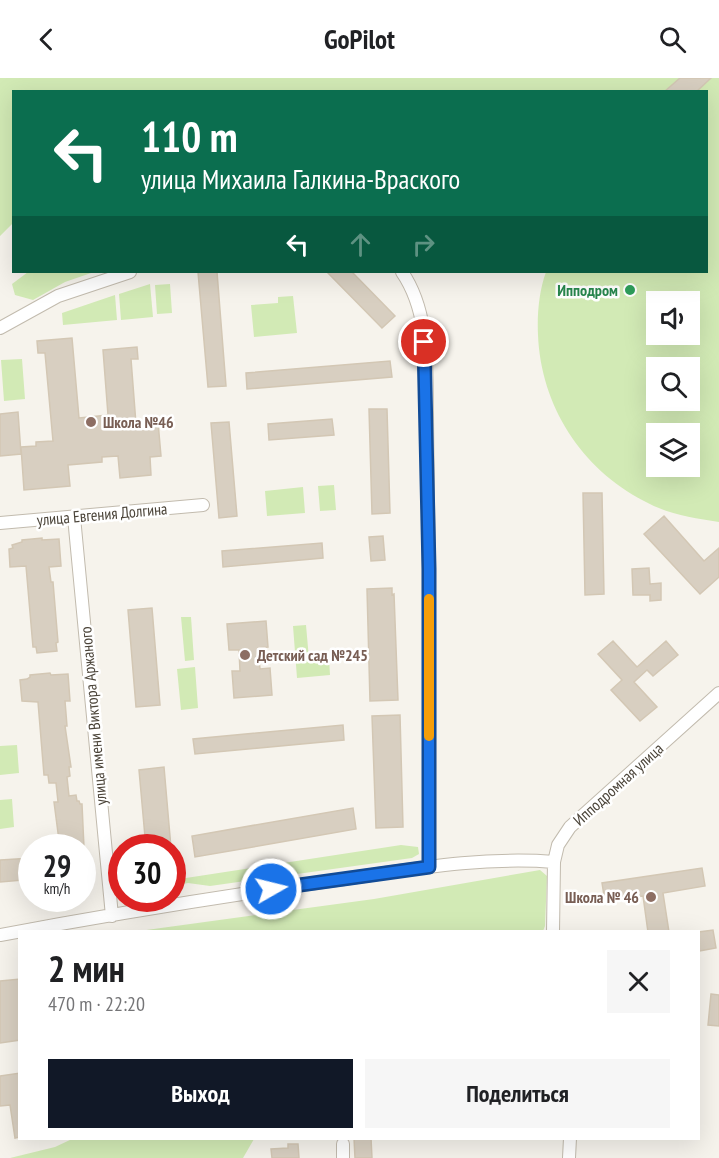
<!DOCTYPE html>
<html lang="ru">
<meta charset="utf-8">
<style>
:root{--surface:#fff;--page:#f6f6f6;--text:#202124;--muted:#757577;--accent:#111827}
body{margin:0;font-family:"PT Sans Narrow",sans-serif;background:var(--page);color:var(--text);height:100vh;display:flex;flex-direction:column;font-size:22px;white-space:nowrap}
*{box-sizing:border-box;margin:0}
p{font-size:20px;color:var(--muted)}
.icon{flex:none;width:33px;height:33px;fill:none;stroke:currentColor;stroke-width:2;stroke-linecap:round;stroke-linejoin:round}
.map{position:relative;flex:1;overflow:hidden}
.side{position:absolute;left:18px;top:852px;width:682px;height:210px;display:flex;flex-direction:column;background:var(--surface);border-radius:0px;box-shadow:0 6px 24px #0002}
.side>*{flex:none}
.banner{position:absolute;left:12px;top:12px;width:696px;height:183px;border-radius:0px;box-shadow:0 6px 24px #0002;background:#0b6e4f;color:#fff;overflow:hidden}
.buttons{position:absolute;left:646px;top:213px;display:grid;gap:12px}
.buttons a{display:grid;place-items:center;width:54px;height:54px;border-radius:0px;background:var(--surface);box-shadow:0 6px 24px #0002;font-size:30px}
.speed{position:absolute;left:18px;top:756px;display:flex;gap:12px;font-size:30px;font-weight:700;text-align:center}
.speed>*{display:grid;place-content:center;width:78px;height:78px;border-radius:50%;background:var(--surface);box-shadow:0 6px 24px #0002;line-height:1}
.speed small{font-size:15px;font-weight:400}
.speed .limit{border:9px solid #d22;background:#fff;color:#111}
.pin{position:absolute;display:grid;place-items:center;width:51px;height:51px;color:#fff;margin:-26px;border:3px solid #fff;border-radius:50%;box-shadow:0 2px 6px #0007}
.me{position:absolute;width:66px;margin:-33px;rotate:82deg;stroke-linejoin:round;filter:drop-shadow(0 0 4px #0008)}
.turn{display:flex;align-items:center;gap:21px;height:126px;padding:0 30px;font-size:27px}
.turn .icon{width:78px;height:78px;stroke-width:2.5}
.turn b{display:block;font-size:42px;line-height:51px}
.lanes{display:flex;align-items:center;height:57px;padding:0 30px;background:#0003;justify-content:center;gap:30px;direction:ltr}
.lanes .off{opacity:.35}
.round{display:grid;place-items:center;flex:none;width:63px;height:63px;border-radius:0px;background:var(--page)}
.overview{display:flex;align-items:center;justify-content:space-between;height:102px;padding:0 30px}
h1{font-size:36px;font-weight:600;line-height:45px}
.primary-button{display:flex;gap:12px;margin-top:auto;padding:12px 30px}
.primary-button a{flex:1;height:69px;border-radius:0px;background:var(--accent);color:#fff;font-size:24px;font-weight:600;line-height:69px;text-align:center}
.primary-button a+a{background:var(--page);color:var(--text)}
header{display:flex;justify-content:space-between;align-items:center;height:78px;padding:0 30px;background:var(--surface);font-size:27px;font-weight:600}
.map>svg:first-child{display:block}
.green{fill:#d2eab5;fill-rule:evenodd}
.building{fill:#d8cfc1;stroke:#d3c7b4;stroke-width:1.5}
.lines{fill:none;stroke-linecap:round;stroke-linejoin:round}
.minor-casing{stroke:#c2bbae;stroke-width:14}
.minor{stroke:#fff;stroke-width:12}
.route-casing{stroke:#114b97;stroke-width:15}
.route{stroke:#1a73e8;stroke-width:10}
.slow{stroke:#f59e0b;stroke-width:10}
.leisure-dot{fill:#2e9e5b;stroke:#fff;stroke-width:2}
.education-dot{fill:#8d6e63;stroke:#fff;stroke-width:2}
.labels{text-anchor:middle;stroke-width:5;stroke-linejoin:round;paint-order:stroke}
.leisure-label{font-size:16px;font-weight:bold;fill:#27864d;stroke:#fff;text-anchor:end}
.education-label{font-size:16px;font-weight:bold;fill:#785e54;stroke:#fff;text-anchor:start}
.street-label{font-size:16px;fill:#4b4439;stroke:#fff}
</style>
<header><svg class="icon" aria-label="back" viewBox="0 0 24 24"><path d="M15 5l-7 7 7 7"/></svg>GoPilot<svg class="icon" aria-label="search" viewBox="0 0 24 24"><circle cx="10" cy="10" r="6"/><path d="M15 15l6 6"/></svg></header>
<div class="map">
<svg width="719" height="1080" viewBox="0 0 719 1080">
<rect width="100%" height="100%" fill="#f6f3ec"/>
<!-- green -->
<path class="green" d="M0,0H719V444C693,440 667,436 644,423C581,390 541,328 538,257C537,236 539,213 546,194H706V14H14L13,145L0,158ZM657,224H690V256H657ZM657,290H690V322H657ZM657,356H690V388H657Z
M28,194H94L65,204L33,222L15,217L12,206Z
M150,206L153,239L121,242L119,216Z
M170,206L172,235L157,236L155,207Z
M115,217L117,242L63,247L62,235Z
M293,218L297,255L254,259L251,227L278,225V219Z
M22,281L25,321L4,323L1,282Z
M334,407L336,432L320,433L318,408Z
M303,409L305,435L267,438L265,413Z
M181,539H191L194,582L185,583Z
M306,547L309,581L329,580L330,597L297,600L293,548Z
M195,589L198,630L181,632L177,591Z
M17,667L19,695L0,697V668Z
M12,721L14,749L0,751V722Z
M401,767L418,769L419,776L412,780L210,808L188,805L173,808V802Z
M540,792L547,798L545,848L543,853H139L374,821Z
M72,1061V1060L254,1061L243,1080H10L55,1069Z"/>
<!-- building -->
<path class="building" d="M680,0H711L696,14H664Z
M198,194H217L226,308L208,309Z
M327,194H352L395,238L382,250Z
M72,260L79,340L108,337L103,272L137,269L138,281H131L136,346L158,344L161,378L150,379L151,397L120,400L118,378L102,379V384L68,387L70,408L24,412L21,369L36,368V364L53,363L45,275H38L37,263Z
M390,283L392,299L247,311L246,295Z
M369,331H387L390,435L372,436Z
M18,334L21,376L0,378V336Z
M332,341L334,357L269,362L268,346Z
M229,344L237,438L219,440L211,345Z
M583,415H602L604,516L585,517Z
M664,438L704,483L719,470V499L700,516L644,456Z
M383,458L385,482L371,483L369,459Z
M42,460V462L59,461L61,488L49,489L51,504H53L58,564L56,565L57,573L37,575L36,569H33L26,488L10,489L9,471L13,470L12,467L22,464V462Z
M322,465L323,480L223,489L222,473Z
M649,490L650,506L661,505V522L650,523V517H633L632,491Z
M392,510V517L394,516L398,622L370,623L367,511Z
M152,530L160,627L136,629L128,532Z
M266,543L268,569L258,570L260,591L270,590L272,617L234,620L232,593H240L239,572H229L227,546Z
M613,563L637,589L666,563L678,577L653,598L647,592L634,604L657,629L640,643L611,612L622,602L598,576Z
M50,595L51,597L68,596L70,623H65L67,648H65L71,689H69L70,698L67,699L69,718L76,717L77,723H79L80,726H82L84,770H60L54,724H58L56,705H49L48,697H44L38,624L22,623L20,602L27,601L30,599V597Z
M400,637L403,749L376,750L372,638Z
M343,647L344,662L195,676L193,661Z
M164,689L171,770H146L139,692Z
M353,730L356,751L195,779L192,758Z
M32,780V805L24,806L23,802L0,804V782Z
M702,790L705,808L663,815L669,854H648L643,818L605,824L602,805Z
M713,852L716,870L699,873V854Z
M20,901V962L0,965V903Z
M711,916L719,917V948L708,947Z
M20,995V1059L15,1060L10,1027L0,1028V998Z
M354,1060H371L372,1080H355Z
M288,1066H298L299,1080H272L271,1071L288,1070Z"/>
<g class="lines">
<!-- minor casing -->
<g class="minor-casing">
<path id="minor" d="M402,194C430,235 426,287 427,335C427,365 428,395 428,426C430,547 429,668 429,789
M0,250L58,218L130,194
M74,439L112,838
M0,445L203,427
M553,854L554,784L558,767L570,749L719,615
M0,857C112,836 224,818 337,802C408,792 482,778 554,784
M343,1066V1080
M569,1080L570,1060"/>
</g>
<!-- minor -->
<use href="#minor" class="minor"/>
</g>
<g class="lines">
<!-- route casing -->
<g class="route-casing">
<path id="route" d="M271,811L429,789V491L424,264"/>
</g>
<!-- route -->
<use href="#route" class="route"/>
<!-- slow -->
<path class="slow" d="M429,658V521"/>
</g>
<!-- markers -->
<circle class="leisure-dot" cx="630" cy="212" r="6"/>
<g class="education-dot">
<circle cx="91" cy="344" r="6"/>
<circle cx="245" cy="577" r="6"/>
<circle cx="651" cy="819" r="6"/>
</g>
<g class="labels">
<!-- leisure labels -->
<g class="leisure-label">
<text x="618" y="218">Ипподром</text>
</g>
<!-- education labels -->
<g class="education-label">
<text x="103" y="350">Школа №46</text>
<text x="257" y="583">Детский сад №245</text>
<text x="639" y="825" text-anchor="end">Школа № 46</text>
</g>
<!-- street labels -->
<g class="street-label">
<text transform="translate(102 436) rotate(-5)" y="6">улица Евгения Долгина</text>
<text transform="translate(93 638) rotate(-95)" y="6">улица имени Виктора Аржаного</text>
<text transform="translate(618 706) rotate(-42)" y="6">Ипподромная улица</text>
</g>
</g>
</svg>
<div class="buttons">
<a><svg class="icon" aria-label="sound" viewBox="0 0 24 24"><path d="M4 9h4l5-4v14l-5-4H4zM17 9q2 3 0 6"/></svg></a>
<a><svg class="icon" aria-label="search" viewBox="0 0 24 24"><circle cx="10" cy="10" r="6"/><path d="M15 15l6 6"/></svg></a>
<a><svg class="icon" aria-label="layers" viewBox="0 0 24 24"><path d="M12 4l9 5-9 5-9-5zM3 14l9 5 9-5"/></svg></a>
</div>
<div class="speed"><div>29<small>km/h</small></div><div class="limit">30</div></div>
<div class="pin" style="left:424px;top:264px;background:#d93025"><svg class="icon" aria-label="arrive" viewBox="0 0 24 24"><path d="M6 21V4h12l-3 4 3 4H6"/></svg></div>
<svg class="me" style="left:271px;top:811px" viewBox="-20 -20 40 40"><circle r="17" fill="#1a73e8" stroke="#fff" stroke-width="3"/><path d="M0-11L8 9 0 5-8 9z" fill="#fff"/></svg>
<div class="banner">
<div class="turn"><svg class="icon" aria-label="left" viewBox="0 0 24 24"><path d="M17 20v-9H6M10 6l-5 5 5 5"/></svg><div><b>110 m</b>улица Михаила Галкина-Враского</div></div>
<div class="lanes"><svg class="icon" aria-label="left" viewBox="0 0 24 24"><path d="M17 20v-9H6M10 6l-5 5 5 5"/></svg><svg class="icon off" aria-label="ahead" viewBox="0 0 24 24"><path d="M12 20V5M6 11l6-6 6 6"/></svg><svg class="icon off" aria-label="right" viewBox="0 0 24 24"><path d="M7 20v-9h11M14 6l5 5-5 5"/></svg></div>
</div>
<section class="side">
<div class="overview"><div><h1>2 мин</h1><p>470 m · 22:20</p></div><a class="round"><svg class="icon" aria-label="close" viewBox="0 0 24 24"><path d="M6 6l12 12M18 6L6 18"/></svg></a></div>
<div class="primary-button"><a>Выход</a><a>Поделиться</a></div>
</section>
</div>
